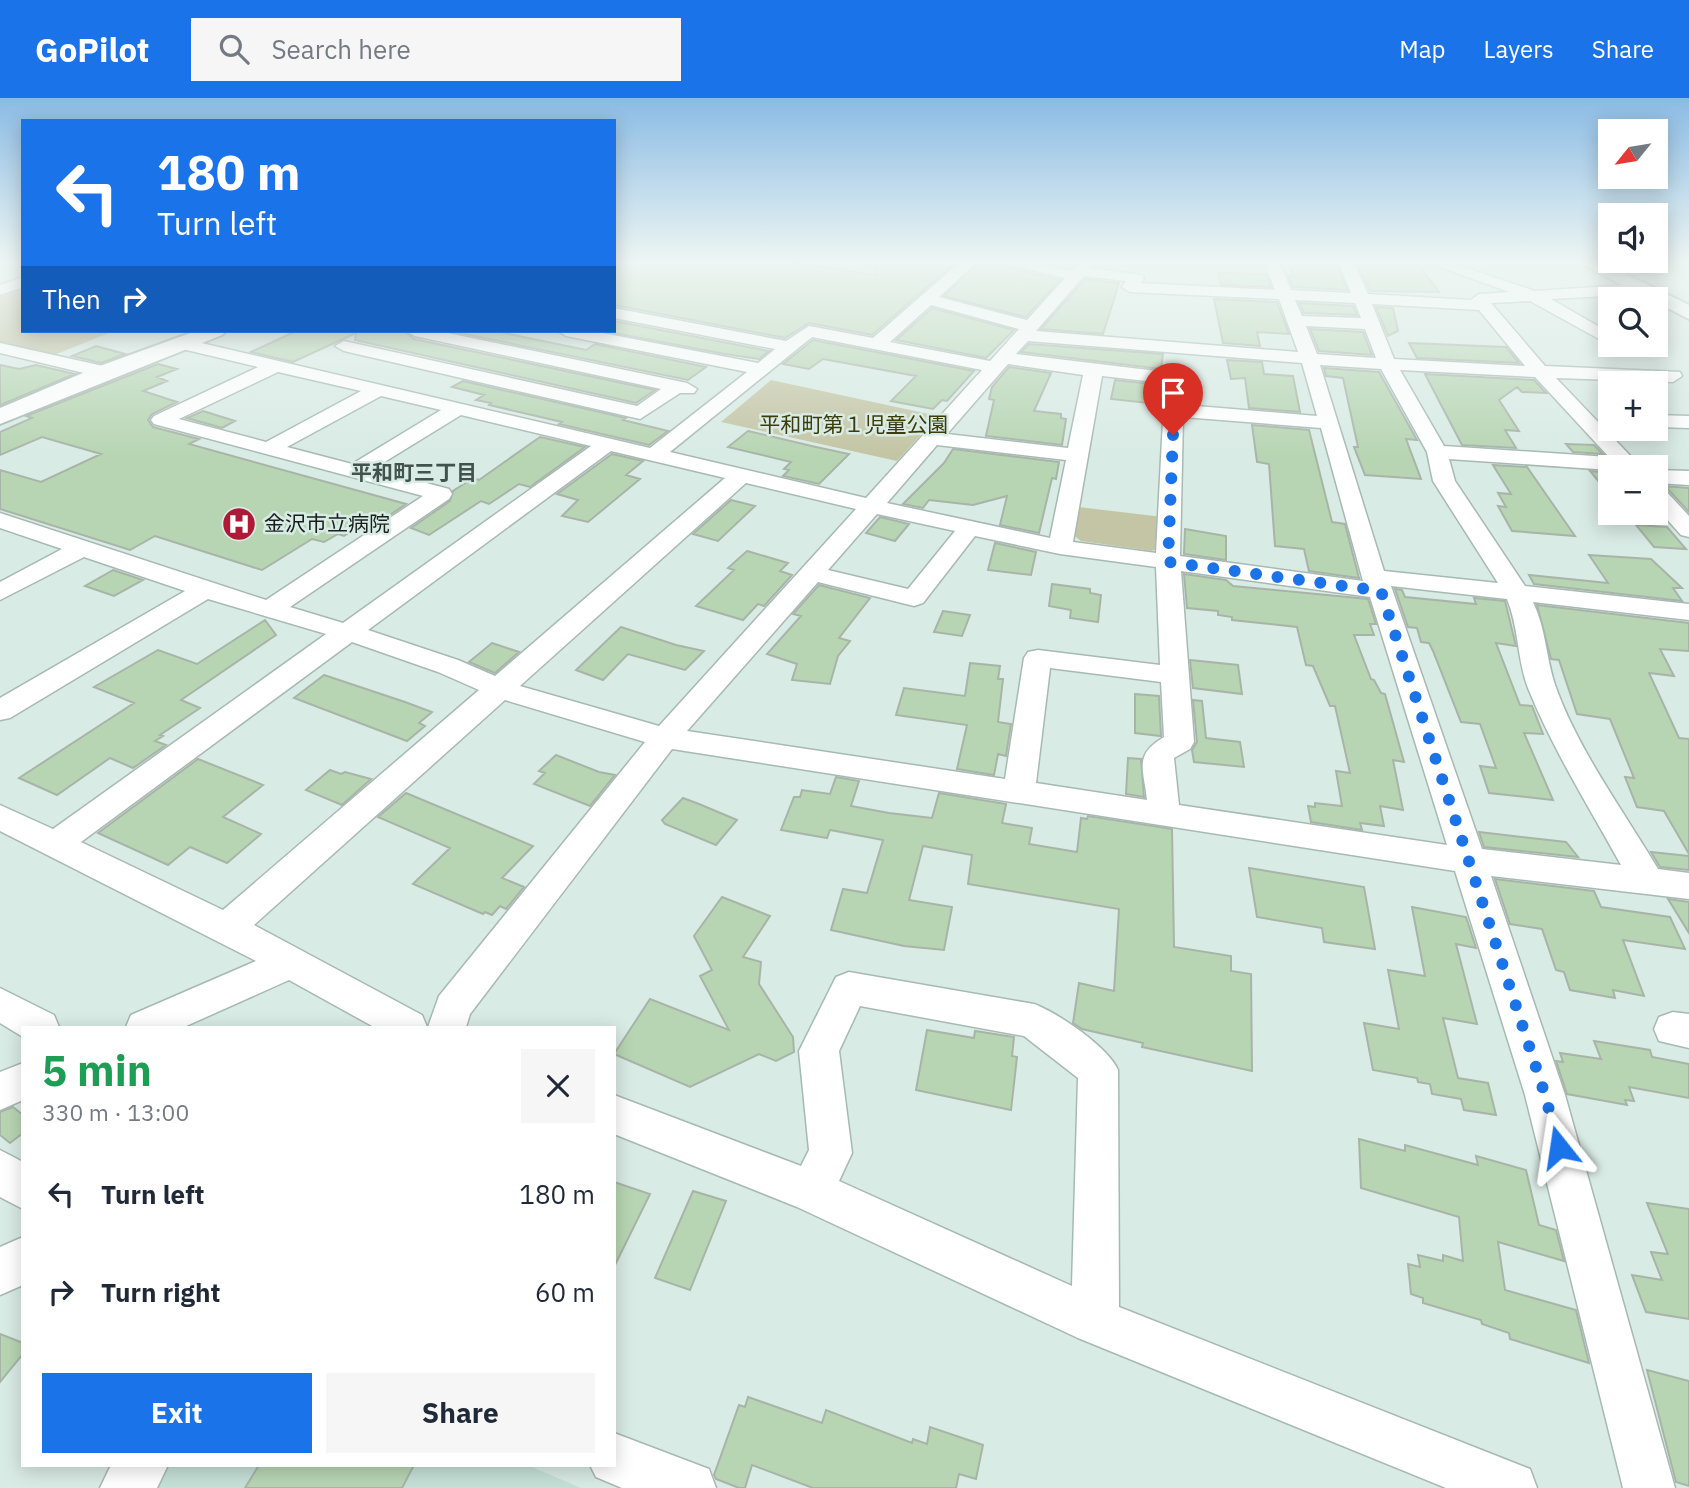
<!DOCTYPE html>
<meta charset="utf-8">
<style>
:root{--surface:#fff;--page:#f6f6f7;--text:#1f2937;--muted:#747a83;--accent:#1a73e8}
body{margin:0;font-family:"IBM Plex Sans","Noto Sans JP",sans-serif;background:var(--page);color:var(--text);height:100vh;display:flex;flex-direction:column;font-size:26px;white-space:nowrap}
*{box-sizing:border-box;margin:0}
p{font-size:23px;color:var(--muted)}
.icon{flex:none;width:38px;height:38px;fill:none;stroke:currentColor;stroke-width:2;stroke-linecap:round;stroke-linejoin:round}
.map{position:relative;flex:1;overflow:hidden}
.side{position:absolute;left:21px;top:928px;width:595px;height:441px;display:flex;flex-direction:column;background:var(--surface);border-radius:0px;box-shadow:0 4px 18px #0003}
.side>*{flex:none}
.guide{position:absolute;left:21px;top:21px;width:595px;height:214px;border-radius:0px;box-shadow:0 4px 18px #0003;background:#1a73e8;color:#fff;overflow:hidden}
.needle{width:46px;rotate:240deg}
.fabs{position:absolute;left:1598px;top:21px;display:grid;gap:14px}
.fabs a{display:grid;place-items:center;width:70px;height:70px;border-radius:0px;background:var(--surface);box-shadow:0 4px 18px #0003;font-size:35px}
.pin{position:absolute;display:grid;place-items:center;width:60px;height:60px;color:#fff;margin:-72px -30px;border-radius:50% 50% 50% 0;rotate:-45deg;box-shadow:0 0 7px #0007}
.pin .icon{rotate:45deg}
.me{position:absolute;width:77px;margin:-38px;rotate:345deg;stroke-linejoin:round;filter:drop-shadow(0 0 5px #0008)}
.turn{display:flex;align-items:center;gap:24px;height:147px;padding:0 21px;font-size:32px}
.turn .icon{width:91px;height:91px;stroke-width:2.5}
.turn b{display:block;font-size:49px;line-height:60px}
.then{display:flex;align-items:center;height:66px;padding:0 21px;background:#0003;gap:14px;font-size:26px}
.round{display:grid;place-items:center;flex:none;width:74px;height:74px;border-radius:0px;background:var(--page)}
.overview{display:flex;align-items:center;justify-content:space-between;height:119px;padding:0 21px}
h1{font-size:42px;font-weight:700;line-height:52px;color:#1e9e55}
.action{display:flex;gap:14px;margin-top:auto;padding:14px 21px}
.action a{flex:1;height:80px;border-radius:0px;background:var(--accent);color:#fff;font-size:28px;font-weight:700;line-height:80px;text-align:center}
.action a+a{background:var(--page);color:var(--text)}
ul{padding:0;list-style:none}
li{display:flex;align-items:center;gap:21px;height:98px;padding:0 21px}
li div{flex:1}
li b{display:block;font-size:26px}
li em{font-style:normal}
header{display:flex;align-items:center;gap:42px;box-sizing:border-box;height:98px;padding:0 35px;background:var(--accent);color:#fff}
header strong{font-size:33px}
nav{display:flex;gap:38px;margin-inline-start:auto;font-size:24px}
.search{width:490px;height:63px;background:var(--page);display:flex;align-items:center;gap:18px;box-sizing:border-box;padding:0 24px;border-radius:0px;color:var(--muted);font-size:26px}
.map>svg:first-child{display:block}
.built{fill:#c5e0d7}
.green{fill:#c3c5a4}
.building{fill:#b7d5b3;stroke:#a9b4a8;stroke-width:2}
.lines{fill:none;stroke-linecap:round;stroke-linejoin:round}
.minor-casing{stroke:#a7b9b3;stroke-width:3}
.major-casing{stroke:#a7b9b3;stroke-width:4}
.minor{fill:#fff;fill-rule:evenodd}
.major{fill:#fff;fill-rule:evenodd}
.route{stroke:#1a73e8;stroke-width:12;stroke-dasharray:0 21.6}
.labels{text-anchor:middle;stroke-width:5;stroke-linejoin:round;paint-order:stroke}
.far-park-label{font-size:21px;fill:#3b3c09;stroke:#d9ebe5}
.far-neighbourhood-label{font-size:21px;font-weight:bold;fill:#42524d;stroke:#d9ebe5}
.far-poi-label{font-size:21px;fill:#171e1b;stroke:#d9ebe5;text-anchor:start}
</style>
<header>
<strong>GoPilot</strong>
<div class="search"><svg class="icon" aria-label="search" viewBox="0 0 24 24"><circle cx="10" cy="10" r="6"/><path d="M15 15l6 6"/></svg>Search here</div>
<nav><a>Map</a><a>Layers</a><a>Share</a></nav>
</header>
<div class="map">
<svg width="1689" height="1390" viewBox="0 0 1689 1390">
<rect width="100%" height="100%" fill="#d9ebe5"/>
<!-- built -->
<path class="built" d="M163,1367H527L581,1390H148Z"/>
<!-- green -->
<path class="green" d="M23,191V233H114L54,257L0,246V199Z
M771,282L938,318L897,363L721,324Z
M1078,409L1163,419L1162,448L1152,453L1081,443L1071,435Z"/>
<!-- building -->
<path class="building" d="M614,163H788L875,177L876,163H957L872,237L809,225L785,240L614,207Z
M980,163H1001L1005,169L1060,182L1026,219L944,198Z
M1287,163H1336L1347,192L1293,189L1288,177L1294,178Z
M1356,163H1416L1439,194L1370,193Z
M1218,175L1266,176L1271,189L1221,187Z
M1085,181L1119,185L1103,236L1041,231Z
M1214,201L1277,204L1289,236L1257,234L1260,248L1223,245Z
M1299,205L1353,208L1357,217L1304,215Z
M1376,209L1393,210L1398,233L1388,238Z
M932,210L1014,232L986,260L896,242Z
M614,223L769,253L759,261L725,256L614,235Z
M1310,231L1363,234L1372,257L1319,253Z
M296,233H404L414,241L655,292L636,305L355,242L356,235L293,264L251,254Z
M450,233H495L586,252L595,246L706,269L688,282Z
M813,242L974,273L947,303L942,302L933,311L891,303L916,278L823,261L809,271L783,266Z
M1409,245L1506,249L1519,265L1417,260Z
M1029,246L1163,256L1161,271L1021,254Z
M96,248L125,256L101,265L72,258Z
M1227,262L1262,264L1264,276L1293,278L1300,314L1249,310L1245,280L1231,281Z
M158,266L177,271L157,279L167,283L143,293L177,304L152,316L148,322L153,329L199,341L189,346L406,406L384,421L374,418L344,438L338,436L324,444L312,441L262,472L155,438L130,452L0,411V372L41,384L101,356L42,339L0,357V334L32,320L26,318Z
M0,267L19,271L36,267L75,276L0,307Z
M1009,269L1051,275L1034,313L1061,316V320L1066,321L1062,347L986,338L994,302L989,301L992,289Z
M1324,270L1379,274L1417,342L1406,341L1421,381L1365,377L1354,349H1358L1343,280L1326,278Z
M1425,276L1534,282L1546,295L1522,294L1517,289L1499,302L1519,333L1505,332L1516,350L1462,347Z
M1115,282L1159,287L1157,306L1111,301Z
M463,283L626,320L623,322L668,333L649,347L559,326L562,324L489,307L491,305L476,302L484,297L452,289Z
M203,313L235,323L222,330L187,320Z
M1252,327L1309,332L1332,424L1345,426L1359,480L1309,473L1304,451L1275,448L1269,366L1257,364Z
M748,333L816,349L849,356L819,386L783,378L789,372L784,371L791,364L728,349Z
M540,339L585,349L530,389L519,386L489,406L481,403L429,437L411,430L450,403L453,393L473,380L479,382Z
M1566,346L1594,347L1603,356L1573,354Z
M953,351L1059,364L1056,381L1052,380L1039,435L1000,427L1007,398L973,407L929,402L923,410L903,406L944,365Z
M612,356L643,363L626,377L640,381L588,424L562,418L578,402L557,396Z
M1493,367L1527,369L1575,438L1512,433L1498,408L1506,409L1498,395L1511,396Z
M1590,373L1610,375V397Z
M1663,388L1689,390V414L1666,389Z
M731,402L755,408L718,443L693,436Z
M880,419L909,426L895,443L866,435Z
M1636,427L1667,429L1686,451L1654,449Z
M1185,431L1226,438V462L1184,456Z
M995,445L1036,454L1031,477L988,472Z
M747,453L788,465L780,473L792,477L764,508L758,506L743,522L696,508L734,472L728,470Z
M1589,457L1651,461L1682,490H1673L1682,503L1534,486L1529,477L1608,485Z
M113,472L143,482L114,498L85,488Z
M1184,476L1226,482L1233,488L1368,501L1376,526H1370L1374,537H1354L1371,581L1374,582L1381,595L1385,596L1404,664L1393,662L1403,712L1380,708L1384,728L1360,725L1362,732L1311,724L1308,708L1315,709V705L1342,708L1336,673L1350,675L1335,608H1330L1313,568L1306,567L1297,529L1232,522V519L1218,517V513L1187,510Z
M1052,486L1090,491V495L1101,497L1098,524L1070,520L1071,512L1049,508Z
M819,487L870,500L839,540L850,543L838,558L830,586L792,582L797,566L767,556L801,518L793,516Z
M1395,491L1402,492L1405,499L1476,506L1474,500L1505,503L1516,548L1496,545L1520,607L1532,608L1543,636L1524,635L1553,702L1489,695L1480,668L1496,670L1480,626L1461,624L1433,553L1429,545L1421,544L1417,530L1408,529Z
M1537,507L1689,525V553L1660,551L1674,578L1649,575L1679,640L1689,641V756L1664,713L1637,709L1625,679L1634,680L1610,621L1577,616L1559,562L1551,561Z
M943,513L970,517L962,538L934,534Z
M265,522L276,537L181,602L200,610L160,637L163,638L155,643L166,647L133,670L110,660L57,697L19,680L134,605L94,589L158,552L197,566Z
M621,529L676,547L704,553L685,572L628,556L603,582L576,572Z
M492,545L519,554L495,575L469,564Z
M1190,562L1238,567L1242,596L1193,590Z
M970,565L1000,568L998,581H1003L998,624L1011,626L1006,658L998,656L994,677L957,671L967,627L896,617L904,590L965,598Z
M324,577L405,604L432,614L419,625L425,628L407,643L294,600Z
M1135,596L1159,598L1161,638L1135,635Z
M1193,602L1202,603L1206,640L1240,644L1244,669L1194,664L1192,652L1197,644Z
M556,657L599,674L615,677L590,708L534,686L545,675L539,673Z
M1128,660L1141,661L1144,699L1126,696Z
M198,661L263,687L223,719L261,736L227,765L190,749L168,767L98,735Z
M330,672L341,676L345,674L371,681L342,707L306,692Z
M836,679L859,683L851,708L889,715L932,720L939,695L1006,706L1002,725L1032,730L1029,746L1077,754L1081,720L1087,721L1088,718L1172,731L1174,849L1231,858V873L1251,876L1252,973L1142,949L1143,945L1082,931L1073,925L1079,885L1114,893L1119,811L968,786L972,757L923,748L909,802L952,809L944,852L904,848L831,832L843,791L867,795L883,742L830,732L827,740L781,732L794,699H800L802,692L830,696Z
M406,695L533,748L502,780L524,789L506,811L500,808L492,817L485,814L483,816L413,786L450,750L378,719Z
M683,700L699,706L737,722L716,747L665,726L662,722Z
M1479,734L1566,744L1578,759L1484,749Z
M1651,754L1689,758V772L1660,769Z
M1249,770L1364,789L1375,851L1324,844L1322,830L1257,819Z
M1495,781L1594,793L1601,809L1670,819L1685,851L1623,842L1644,898L1613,892L1615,900L1570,892L1564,874L1556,872L1542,831L1510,826Z
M722,799L770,818L743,859L761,864L759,886L793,939L794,954L776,963L759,956L690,989L614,956L650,901L729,932L700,878L712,872L694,838Z
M1668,801L1689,804V835Z
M1412,809L1466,819L1476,850L1456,846L1477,926L1443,920L1458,980L1488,985L1496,1017L1464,1012L1461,1001L1432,996L1430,986L1418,984L1417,980L1373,972L1364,925L1399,931L1388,872L1425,878Z
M927,932L974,940L975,933L1014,939L1012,958L1017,959L1011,1012L916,992Z
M1594,943L1650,952L1652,959L1689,966V1000L1629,989L1634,1003L1625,1002L1627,1007L1567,996L1556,963L1563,964L1560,955L1601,961Z
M13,1009L23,1017V1035L10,1045L0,1037V1014Z
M1359,1041L1405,1053V1047L1478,1067L1476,1058L1526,1072L1539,1127L1556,1132L1564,1163L1498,1144L1505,1192L1576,1212L1589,1265L1510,1241L1509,1235L1482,1226L1481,1222L1423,1205V1200L1411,1196L1408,1166L1420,1169L1418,1157L1443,1163V1157L1463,1163L1459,1119L1361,1090Z
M614,1084L650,1096L614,1169Z
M693,1093L726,1103L690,1192L655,1180Z
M1647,1105L1689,1111V1221L1646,1214L1632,1177L1662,1182L1651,1154L1668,1156Z
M0,1236L23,1245V1256L0,1284Z
M1647,1272L1689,1283V1388L1676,1384Z
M748,1299L822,1325L826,1312L912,1345L913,1341L927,1346L930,1329L983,1347L976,1381L959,1376L956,1390H813L752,1367L745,1390H739L716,1381L714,1377L739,1307L745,1309Z
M259,1367H414L402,1390H245Z"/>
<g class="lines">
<!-- minor casing -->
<g class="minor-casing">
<path id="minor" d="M961,163H978L939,199L1027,222L1065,180L1006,166L1004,163H1029L1072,173L1081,163H1096L1091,170L1142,177L1144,180L1141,185L1275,192L1264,163H1279L1291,192L1351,195L1338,163H1353L1368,196L1471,202L1479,196L1509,194L1424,163H1446L1535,193L1625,187L1633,192L1625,197L1551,201L1610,235V247L1530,203L1491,205L1545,268L1680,274L1682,278L1673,284L1556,280L1641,369H1610V372L1449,361L1455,383L1525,488L1689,506V522L1533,504C1546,531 1546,560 1555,587C1578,652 1623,712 1658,771L1689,775V801L1491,778L1565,997L1675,1390H1623L1525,997L1455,773L672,651L470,916L466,929H428L439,898L645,644L505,602L254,827L422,917L427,929H374L289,882L184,929H126L131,917L256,863L0,733V707L53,731L326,536L208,501L10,620L0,622V600L185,493L84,459L0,502V484L62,451L0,430V415L266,502L423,398L154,326L151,322L154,318L258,269L174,249L171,245L174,241L180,240L650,350L747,274L566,238L558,233H592L758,265L775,251L614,220V210L786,243L809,228L873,240ZM1084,178L1126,183L1122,189L1130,194L1279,201L1298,254L1036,233ZM1295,202L1355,205L1361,220L1302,218ZM1372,206L1479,212L1525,268L1394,261ZM931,207L1019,231L990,263L890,244ZM1306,228L1365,231L1376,260L1317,256ZM812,239L982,272L866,400L670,354ZM1028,243L1302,265L1317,318L1184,307V280L1182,276L1016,256ZM1008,266L1083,277L1068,350L947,336ZM1320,267L1381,271L1427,354L1433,383L1498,485L1384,473ZM1400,272L1535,279L1609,359L1444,348ZM278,274L361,293L266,344L179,321ZM1102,278L1165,285L1156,455L1073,444ZM381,298L441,312L352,366L287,349ZM461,317L591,348L343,525L290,509L449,401L452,396L449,391L373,371ZM1183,319L1321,330L1363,483L1180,458ZM937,347L1066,362L1050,440L887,405ZM611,353L725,380L495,578L458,562L368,532ZM746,385L856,411L659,628L520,588ZM877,416L955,433L908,491L828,472ZM975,438L1060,456L1156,469L1160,567L1038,552L1028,554L1024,560L1005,681L687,633L818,484L914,508L923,505ZM1181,473L1370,499L1447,747L1179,707L1174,660L1190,651L1194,644ZM1391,488L1507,501C1519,530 1517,562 1528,590C1553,652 1589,709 1621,767L1482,751ZM352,544L438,574L479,592L223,812L81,744ZM1050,570L1161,584L1164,639C1133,657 1144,671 1147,702L1036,685Z
M23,179V189L0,197V187Z
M406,233H438L687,285L697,291L694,295H680L640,321L344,253L335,248L344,243L637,308L661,291L415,238Z
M0,245L112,270L114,274L105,280L0,255Z
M1656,317L1689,318V330L1656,329Z
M1656,372L1689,373V387L1656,385Z
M1656,389L1664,391L1689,418V439L1681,437L1656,409Z
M849,874L1034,906C1058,915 1108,949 1118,972L1119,1209L1530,1371L1537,1390H1446L1078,1240L797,1109L614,1036V997L801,1068L809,1052L799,953L836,879ZM860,908L1024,938L1078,980L1072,1188L839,1083L852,1055L839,953Z
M0,890L54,917L59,929H23V939L0,925Z
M1673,914L1689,916V950L1659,943L1654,931L1659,919Z
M23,965V1002L0,1012V974Z
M0,1052L23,1064V1111L0,1099Z
M23,1139V1187L0,1197V1149Z
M614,1335L709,1371L716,1390H622L596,1379L590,1367H614Z
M111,1367H168L157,1390H100Z"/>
</g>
<!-- major casing -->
<g class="major-casing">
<path id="major" d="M1576,163H1599L1689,207V221Z
M196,233H226L222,237L0,326V310L97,269Z"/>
</g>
<!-- minor -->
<use href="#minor" class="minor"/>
<!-- major -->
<use href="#major" class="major"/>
</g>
<!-- sky -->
<linearGradient id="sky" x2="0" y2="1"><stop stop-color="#8abbe4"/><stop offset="0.46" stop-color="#eef6f3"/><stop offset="1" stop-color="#eef6f3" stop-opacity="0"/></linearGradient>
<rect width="1689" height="357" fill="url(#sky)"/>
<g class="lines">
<!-- route -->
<path class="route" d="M1173,337L1168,464L1381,493L1545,997L1559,1049"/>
</g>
<!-- icons -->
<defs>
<g id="hospital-disc" transform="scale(1.75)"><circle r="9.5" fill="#ae1936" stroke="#d9ebe5"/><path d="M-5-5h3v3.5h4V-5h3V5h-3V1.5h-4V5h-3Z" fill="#fff"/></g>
</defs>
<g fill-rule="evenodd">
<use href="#hospital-disc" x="239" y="426"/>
</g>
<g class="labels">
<!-- far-park labels -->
<g class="far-park-label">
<text x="854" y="334">平和町第１児童公園</text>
</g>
<!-- far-neighbourhood labels -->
<g class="far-neighbourhood-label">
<text x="414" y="382">平和町三丁目</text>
</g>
<!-- far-poi labels -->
<g class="far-poi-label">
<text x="264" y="433">金沢市立病院</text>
</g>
</g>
</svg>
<div class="fabs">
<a><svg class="needle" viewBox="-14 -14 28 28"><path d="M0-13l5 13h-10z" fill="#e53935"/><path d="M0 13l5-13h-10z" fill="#747a83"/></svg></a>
<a><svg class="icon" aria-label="sound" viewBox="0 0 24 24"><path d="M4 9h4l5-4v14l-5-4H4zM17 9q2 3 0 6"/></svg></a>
<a><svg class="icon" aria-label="search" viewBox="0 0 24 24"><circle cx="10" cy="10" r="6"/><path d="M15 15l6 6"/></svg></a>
<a>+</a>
<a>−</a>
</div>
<div class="pin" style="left:1173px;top:337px;background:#d93025"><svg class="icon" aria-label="arrive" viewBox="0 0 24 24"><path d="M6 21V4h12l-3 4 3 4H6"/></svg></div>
<svg class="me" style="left:1559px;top:1049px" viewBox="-20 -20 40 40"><path d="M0-17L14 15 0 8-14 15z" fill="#1a73e8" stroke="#fff" stroke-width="4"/></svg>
<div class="guide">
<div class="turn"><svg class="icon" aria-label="left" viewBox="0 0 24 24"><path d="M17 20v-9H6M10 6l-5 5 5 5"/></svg><div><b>180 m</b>Turn left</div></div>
<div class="then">Then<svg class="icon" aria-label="right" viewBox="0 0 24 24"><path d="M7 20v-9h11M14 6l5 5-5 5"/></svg></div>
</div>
<section class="side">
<div class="overview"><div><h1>5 min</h1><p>330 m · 13:00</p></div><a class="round"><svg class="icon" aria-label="close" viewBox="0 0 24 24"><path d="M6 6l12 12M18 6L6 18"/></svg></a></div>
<ul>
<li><svg class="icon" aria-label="left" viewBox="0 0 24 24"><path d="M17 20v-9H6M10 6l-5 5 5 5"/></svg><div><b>Turn left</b></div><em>180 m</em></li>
<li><svg class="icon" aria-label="right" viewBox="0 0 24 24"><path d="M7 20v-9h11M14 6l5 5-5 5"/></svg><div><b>Turn right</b></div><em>60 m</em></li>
</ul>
<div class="action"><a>Exit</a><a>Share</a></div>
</section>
</div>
